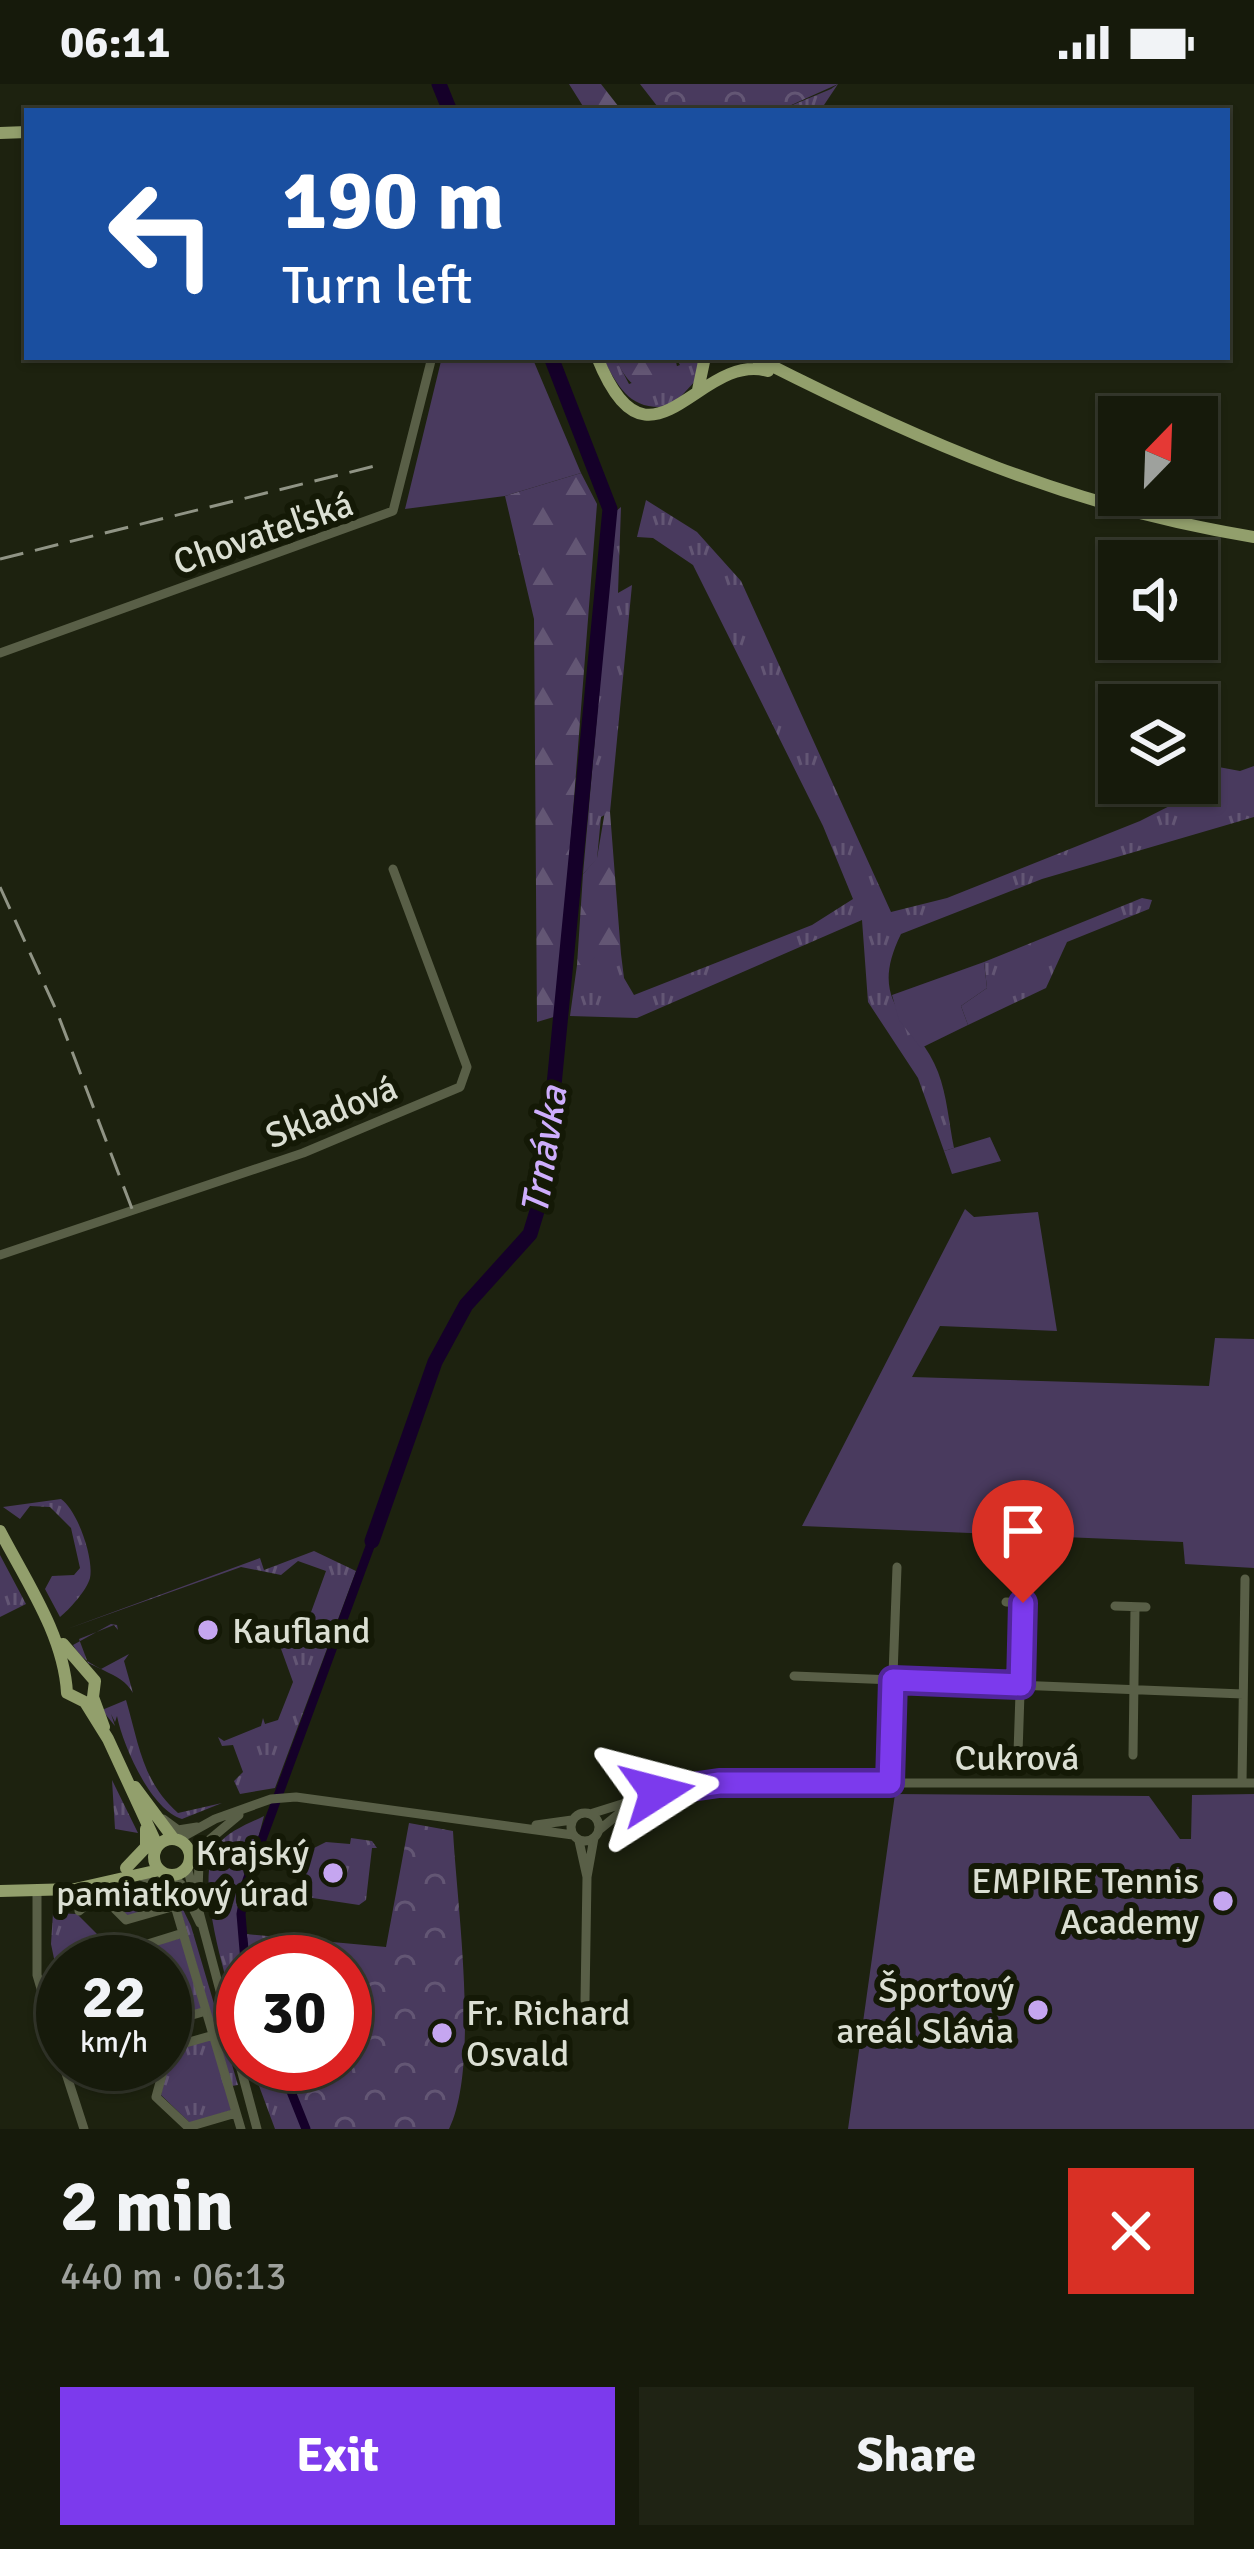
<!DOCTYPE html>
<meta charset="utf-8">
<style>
:root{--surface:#161a0b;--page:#1f2314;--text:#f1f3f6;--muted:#9ea19d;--line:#35382c;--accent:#7c3aed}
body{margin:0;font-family:Signika,sans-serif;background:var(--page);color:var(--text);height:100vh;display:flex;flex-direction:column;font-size:45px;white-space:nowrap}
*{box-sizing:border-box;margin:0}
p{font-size:39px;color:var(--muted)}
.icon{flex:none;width:66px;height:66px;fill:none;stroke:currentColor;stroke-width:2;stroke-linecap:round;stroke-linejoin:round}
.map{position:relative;height:2045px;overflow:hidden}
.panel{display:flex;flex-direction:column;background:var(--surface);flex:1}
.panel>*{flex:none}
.top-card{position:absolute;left:24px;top:24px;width:1206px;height:252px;border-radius:0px;box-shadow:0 3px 9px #0004,0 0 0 3px var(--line);background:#1a4fa0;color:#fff;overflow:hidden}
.needle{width:78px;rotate:23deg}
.fabs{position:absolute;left:1098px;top:312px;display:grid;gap:24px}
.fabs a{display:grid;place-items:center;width:120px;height:120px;border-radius:0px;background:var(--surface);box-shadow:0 3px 9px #0004,0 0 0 3px var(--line);font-size:60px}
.speed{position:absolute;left:36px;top:1851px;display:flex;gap:24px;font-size:60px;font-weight:700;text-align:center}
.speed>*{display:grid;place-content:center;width:156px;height:156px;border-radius:50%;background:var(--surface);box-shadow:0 3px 9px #0004,0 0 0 3px var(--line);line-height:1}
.speed small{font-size:30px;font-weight:400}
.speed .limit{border:18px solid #d22;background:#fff;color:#111}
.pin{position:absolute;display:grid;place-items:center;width:102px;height:102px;color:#fff;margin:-123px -51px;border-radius:50% 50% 50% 0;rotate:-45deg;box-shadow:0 0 12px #0007}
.pin .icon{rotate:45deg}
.me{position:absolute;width:132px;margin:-66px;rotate:81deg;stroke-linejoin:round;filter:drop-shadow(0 0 9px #0008)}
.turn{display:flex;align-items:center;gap:42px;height:252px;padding:0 60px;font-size:54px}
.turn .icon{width:156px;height:156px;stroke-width:2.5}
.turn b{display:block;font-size:84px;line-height:102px}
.round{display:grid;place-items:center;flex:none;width:126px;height:126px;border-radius:0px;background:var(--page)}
.headline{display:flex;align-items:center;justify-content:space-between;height:204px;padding:0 60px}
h1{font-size:72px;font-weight:800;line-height:90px}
.cta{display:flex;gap:24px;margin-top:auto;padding:24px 60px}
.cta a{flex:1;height:138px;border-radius:0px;background:var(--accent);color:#fff;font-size:48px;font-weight:800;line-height:138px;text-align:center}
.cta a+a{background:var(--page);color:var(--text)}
.status{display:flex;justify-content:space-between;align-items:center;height:84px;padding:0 60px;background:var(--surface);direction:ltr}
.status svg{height:33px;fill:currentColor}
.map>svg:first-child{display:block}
.grass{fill:url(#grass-tufts)}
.forest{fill:url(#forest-firs)}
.park{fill:url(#park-crowns)}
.garden{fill:#493a5e}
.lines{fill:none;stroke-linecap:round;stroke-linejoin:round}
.canal{stroke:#150029;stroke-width:9}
.river{stroke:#150029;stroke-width:15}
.minor{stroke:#595f47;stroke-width:9}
.major{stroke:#929f6c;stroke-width:12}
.rail{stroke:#909485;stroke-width:3;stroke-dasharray:24 12;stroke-linecap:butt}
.route-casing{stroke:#51269a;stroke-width:30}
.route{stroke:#7c3aed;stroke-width:21}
.poi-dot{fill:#c5a6f0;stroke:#141906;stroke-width:4.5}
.labels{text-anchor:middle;stroke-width:12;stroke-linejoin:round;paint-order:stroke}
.street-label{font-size:36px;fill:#dbdfd3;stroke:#141906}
.poi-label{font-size:36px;fill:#dbdfd3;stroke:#141906;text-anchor:end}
.water-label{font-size:39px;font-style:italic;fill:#ceadfd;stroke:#141906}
</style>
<div class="status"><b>06:11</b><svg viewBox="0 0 49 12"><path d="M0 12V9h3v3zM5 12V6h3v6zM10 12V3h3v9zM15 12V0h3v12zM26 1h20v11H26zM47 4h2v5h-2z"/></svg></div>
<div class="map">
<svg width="1254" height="2045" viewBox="0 0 1254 2045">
<defs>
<pattern id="grass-tufts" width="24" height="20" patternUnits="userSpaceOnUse" patternTransform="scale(3)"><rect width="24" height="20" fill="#493a5e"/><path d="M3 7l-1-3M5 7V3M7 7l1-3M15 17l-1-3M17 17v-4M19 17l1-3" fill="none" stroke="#635674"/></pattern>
<pattern id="forest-firs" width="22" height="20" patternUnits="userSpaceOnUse" patternTransform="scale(3)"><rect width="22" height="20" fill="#493a5e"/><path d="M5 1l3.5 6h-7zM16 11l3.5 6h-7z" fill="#635674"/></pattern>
<pattern id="park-crowns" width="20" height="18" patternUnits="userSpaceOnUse" patternTransform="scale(3)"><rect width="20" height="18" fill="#493a5e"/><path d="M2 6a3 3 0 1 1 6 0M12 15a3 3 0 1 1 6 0" fill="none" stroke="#635674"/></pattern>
</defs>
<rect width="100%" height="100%" fill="#1d220f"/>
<!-- grass -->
<path class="grass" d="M838,0L820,27H778L831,5Z
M602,273H615L629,300L680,281L675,273H699L698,294L672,322C631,328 620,306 602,273Z
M646,416L697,448L741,497L891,828L947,814L1140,737L1203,705L1197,679L1240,687L1254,682V733L1042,795L901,850C865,923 917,934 938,988C947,1011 949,1040 954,1064L944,1067L918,994L868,918L862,836L637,934L570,932L577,881L588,880L597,870H621L624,894L634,911L812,841L853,815L823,742L693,481L653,454L637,453Z
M621,423L618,509L632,501L610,728L601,733L597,775L583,790L615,428Z
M1142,814L1152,816L1149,825L1067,858L1046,904L968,941L961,922L987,904L984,878Z
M61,1415C78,1427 94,1475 90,1494C87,1506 69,1526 60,1533L45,1505L52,1492L74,1491L80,1484L71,1444L50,1423L30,1422L20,1435L3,1423Z
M314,1467L356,1487L275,1704L240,1710L234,1697L243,1688L233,1661L222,1662L218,1653L224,1657L261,1642L263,1634L265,1640L278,1636L293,1598L280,1562L302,1553L326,1487L298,1477L281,1491L241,1483L67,1545L260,1474L264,1486Z
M0,1471L26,1520L0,1533Z
M111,1540L117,1541L118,1546L114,1541L79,1555L88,1579L101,1585L129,1570L124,1577L133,1609C121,1586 88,1588 73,1561Z
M126,1616C139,1660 142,1697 178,1729L222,1719L182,1735C151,1726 123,1662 117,1632L115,1638L111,1630L115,1642L102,1626Z
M112,1696L138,1749L115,1745Z
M264,1732L239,1826L243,1953C232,1913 191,1796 217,1762C228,1747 248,1740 264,1732Z
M351,1754L372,1757L377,1764H372L366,1816L359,1821L306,1813L301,1804L310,1766L326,1758L350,1760Z
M137,1801L172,1820L127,1832L110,1811Z
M176,1811L191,1842L238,2001L232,2002Z
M53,1829L77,1830L105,1858L100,1878H63L61,1908L51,1860Z
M181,1854L202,1925L165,1935V1878H137L141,1865Z
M212,1955L232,2026L190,2039L161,2011L171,1967Z
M251,1980H278L304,2045H275Z"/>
<!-- forest -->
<path class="forest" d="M569,0H601L622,27H586Z
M615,273H675L679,292L671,302C641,315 627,300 615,273Z
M581,389L597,420L557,932L537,938L534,535L505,412Z
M605,727L610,728L621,870L597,871L588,881H577L583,790L597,774Z"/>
<!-- park -->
<path class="park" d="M640,0H838L778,27H661Z
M409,1739L453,1747C457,1822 480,1982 449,2045H309L285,1980H345V1878H250L246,1850L386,1863Z"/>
<!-- garden -->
<path class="garden" d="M442,273H532L581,389L505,412L405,425Z
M984,878L987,904L961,922L968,941L921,964L899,936L892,911Z
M990,1053L1001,1077L952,1090L944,1067Z
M965,1125L974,1133L1038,1128L1057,1247L940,1242L912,1293L1209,1302L1215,1254L1254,1255V1484L1185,1480L1183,1458L802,1442Z
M895,1710L1149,1712L1180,1755H1191L1192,1711L1254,1710V2045H848Z"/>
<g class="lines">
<!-- canal -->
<path class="canal" d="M245,1878L241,1830L247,1796L372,1457
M280,1980L306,2045"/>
<!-- river -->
<path class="river" d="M439,0L450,27
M372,1457L435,1278L466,1221L530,1150L544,1104L610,425L551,273"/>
<!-- minor -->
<path class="minor" d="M0,569L393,427L432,273
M0,1171L303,1069L460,1003L467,983L393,785
M1006,1518L1032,1519
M1115,1522L1146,1523
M794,1592L1243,1610
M1018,1669L1023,1519
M1133,1671L1135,1523
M889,1699L897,1483
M1242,1699L1245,1495
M571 1743a14 14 0 1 1 28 0a14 14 0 1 1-28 0Z
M590,1730L657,1709L719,1699H1254
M163,1735L178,1746L197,1743
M536,1741L572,1736
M599,1746L632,1719
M179,1755L215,1735L271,1715L296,1713L573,1751
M579,1757L587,1793
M190,1772L239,1731
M187,1783L257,2045
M169,1791L181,1800L200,1839
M143,1793L168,1801L188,1821
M198,1807L199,1779L211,1756
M37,1808V1891L63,1979
M79,1827L100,1810L126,1836L175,1822L241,2045
M134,1878L138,1863L183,1849
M585,1916L587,1793L594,1754
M165,1939L206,1927
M165,1978L168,1964L214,1951
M63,1980L84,2045
M165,1980L156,2013L188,2043L236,2029"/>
<!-- major -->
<path class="major" d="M0,49L27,48
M597,273C650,405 698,267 768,287
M754,273C919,357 1069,423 1254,453
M698,306L705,273
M0,1447C26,1497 64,1552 67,1609L85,1618L108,1655L157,1761
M63,1560L95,1597L93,1613L104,1643
M135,1703L173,1754
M154 1773a18 18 0 1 1 36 0a18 18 0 1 1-36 0Z
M126,1784L146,1763V1745
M0,1807L75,1805L159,1786"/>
<!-- rail -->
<path class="rail" d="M0,475L379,381
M0,803L57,928L134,1130"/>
</g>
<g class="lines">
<!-- route casing -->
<g class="route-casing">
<path id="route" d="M657,1708L719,1699H890L893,1596L1021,1601L1023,1519"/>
</g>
<!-- route -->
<use href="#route" class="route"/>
</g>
<!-- markers -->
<g class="poi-dot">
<circle cx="208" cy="1546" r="12"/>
<circle cx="333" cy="1789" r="12"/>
<circle cx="1223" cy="1817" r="12"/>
<circle cx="1038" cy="1926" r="12"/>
<circle cx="442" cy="1949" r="12"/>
</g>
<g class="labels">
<!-- street labels -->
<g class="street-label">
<text transform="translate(263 448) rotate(-19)" y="13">Chovateľská</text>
<text transform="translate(331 1027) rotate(-22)" y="13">Skladová</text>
<text x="1017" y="1686">Cukrová</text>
</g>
<!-- poi labels -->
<g class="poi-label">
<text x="232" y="1559" text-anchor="start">Kaufland</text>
<text x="309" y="1781">Krajský<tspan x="309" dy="41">pamiatkový úrad</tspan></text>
<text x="1199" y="1809">EMPIRE Tennis<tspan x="1199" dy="41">Academy</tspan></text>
<text x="1014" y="1918">Športový<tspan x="1014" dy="41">areál Slávia</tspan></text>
<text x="466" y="1941" text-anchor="start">Fr. Richard<tspan x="466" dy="41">Osvald</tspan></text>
</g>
<!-- water labels -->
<g class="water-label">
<text transform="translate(543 1066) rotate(-81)" y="14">Trnávka</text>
</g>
</g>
</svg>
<div class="fabs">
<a><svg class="needle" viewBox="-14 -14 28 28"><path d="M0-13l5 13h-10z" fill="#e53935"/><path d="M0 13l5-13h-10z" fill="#9ea19d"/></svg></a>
<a><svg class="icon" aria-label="sound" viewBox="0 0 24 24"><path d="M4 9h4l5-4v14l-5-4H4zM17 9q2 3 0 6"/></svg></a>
<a><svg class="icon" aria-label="layers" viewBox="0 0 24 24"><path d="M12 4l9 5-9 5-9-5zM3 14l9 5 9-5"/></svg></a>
</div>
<div class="speed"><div>22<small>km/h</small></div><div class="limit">30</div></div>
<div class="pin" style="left:1023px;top:1519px;background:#d93025"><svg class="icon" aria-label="arrive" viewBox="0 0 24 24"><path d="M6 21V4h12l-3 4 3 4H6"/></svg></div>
<svg class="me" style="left:657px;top:1708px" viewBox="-20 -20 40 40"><path d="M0-17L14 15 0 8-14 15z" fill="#7c3aed" stroke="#fff" stroke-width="4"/></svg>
<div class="top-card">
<div class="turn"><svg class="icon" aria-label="left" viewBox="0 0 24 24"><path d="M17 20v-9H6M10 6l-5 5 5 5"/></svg><div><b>190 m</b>Turn left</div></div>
</div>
</div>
<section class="panel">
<div class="headline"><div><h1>2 min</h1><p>440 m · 06:13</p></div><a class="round" style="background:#d93025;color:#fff"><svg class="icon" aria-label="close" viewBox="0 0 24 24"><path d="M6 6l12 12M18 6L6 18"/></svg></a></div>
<div class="cta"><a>Exit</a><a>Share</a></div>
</section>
